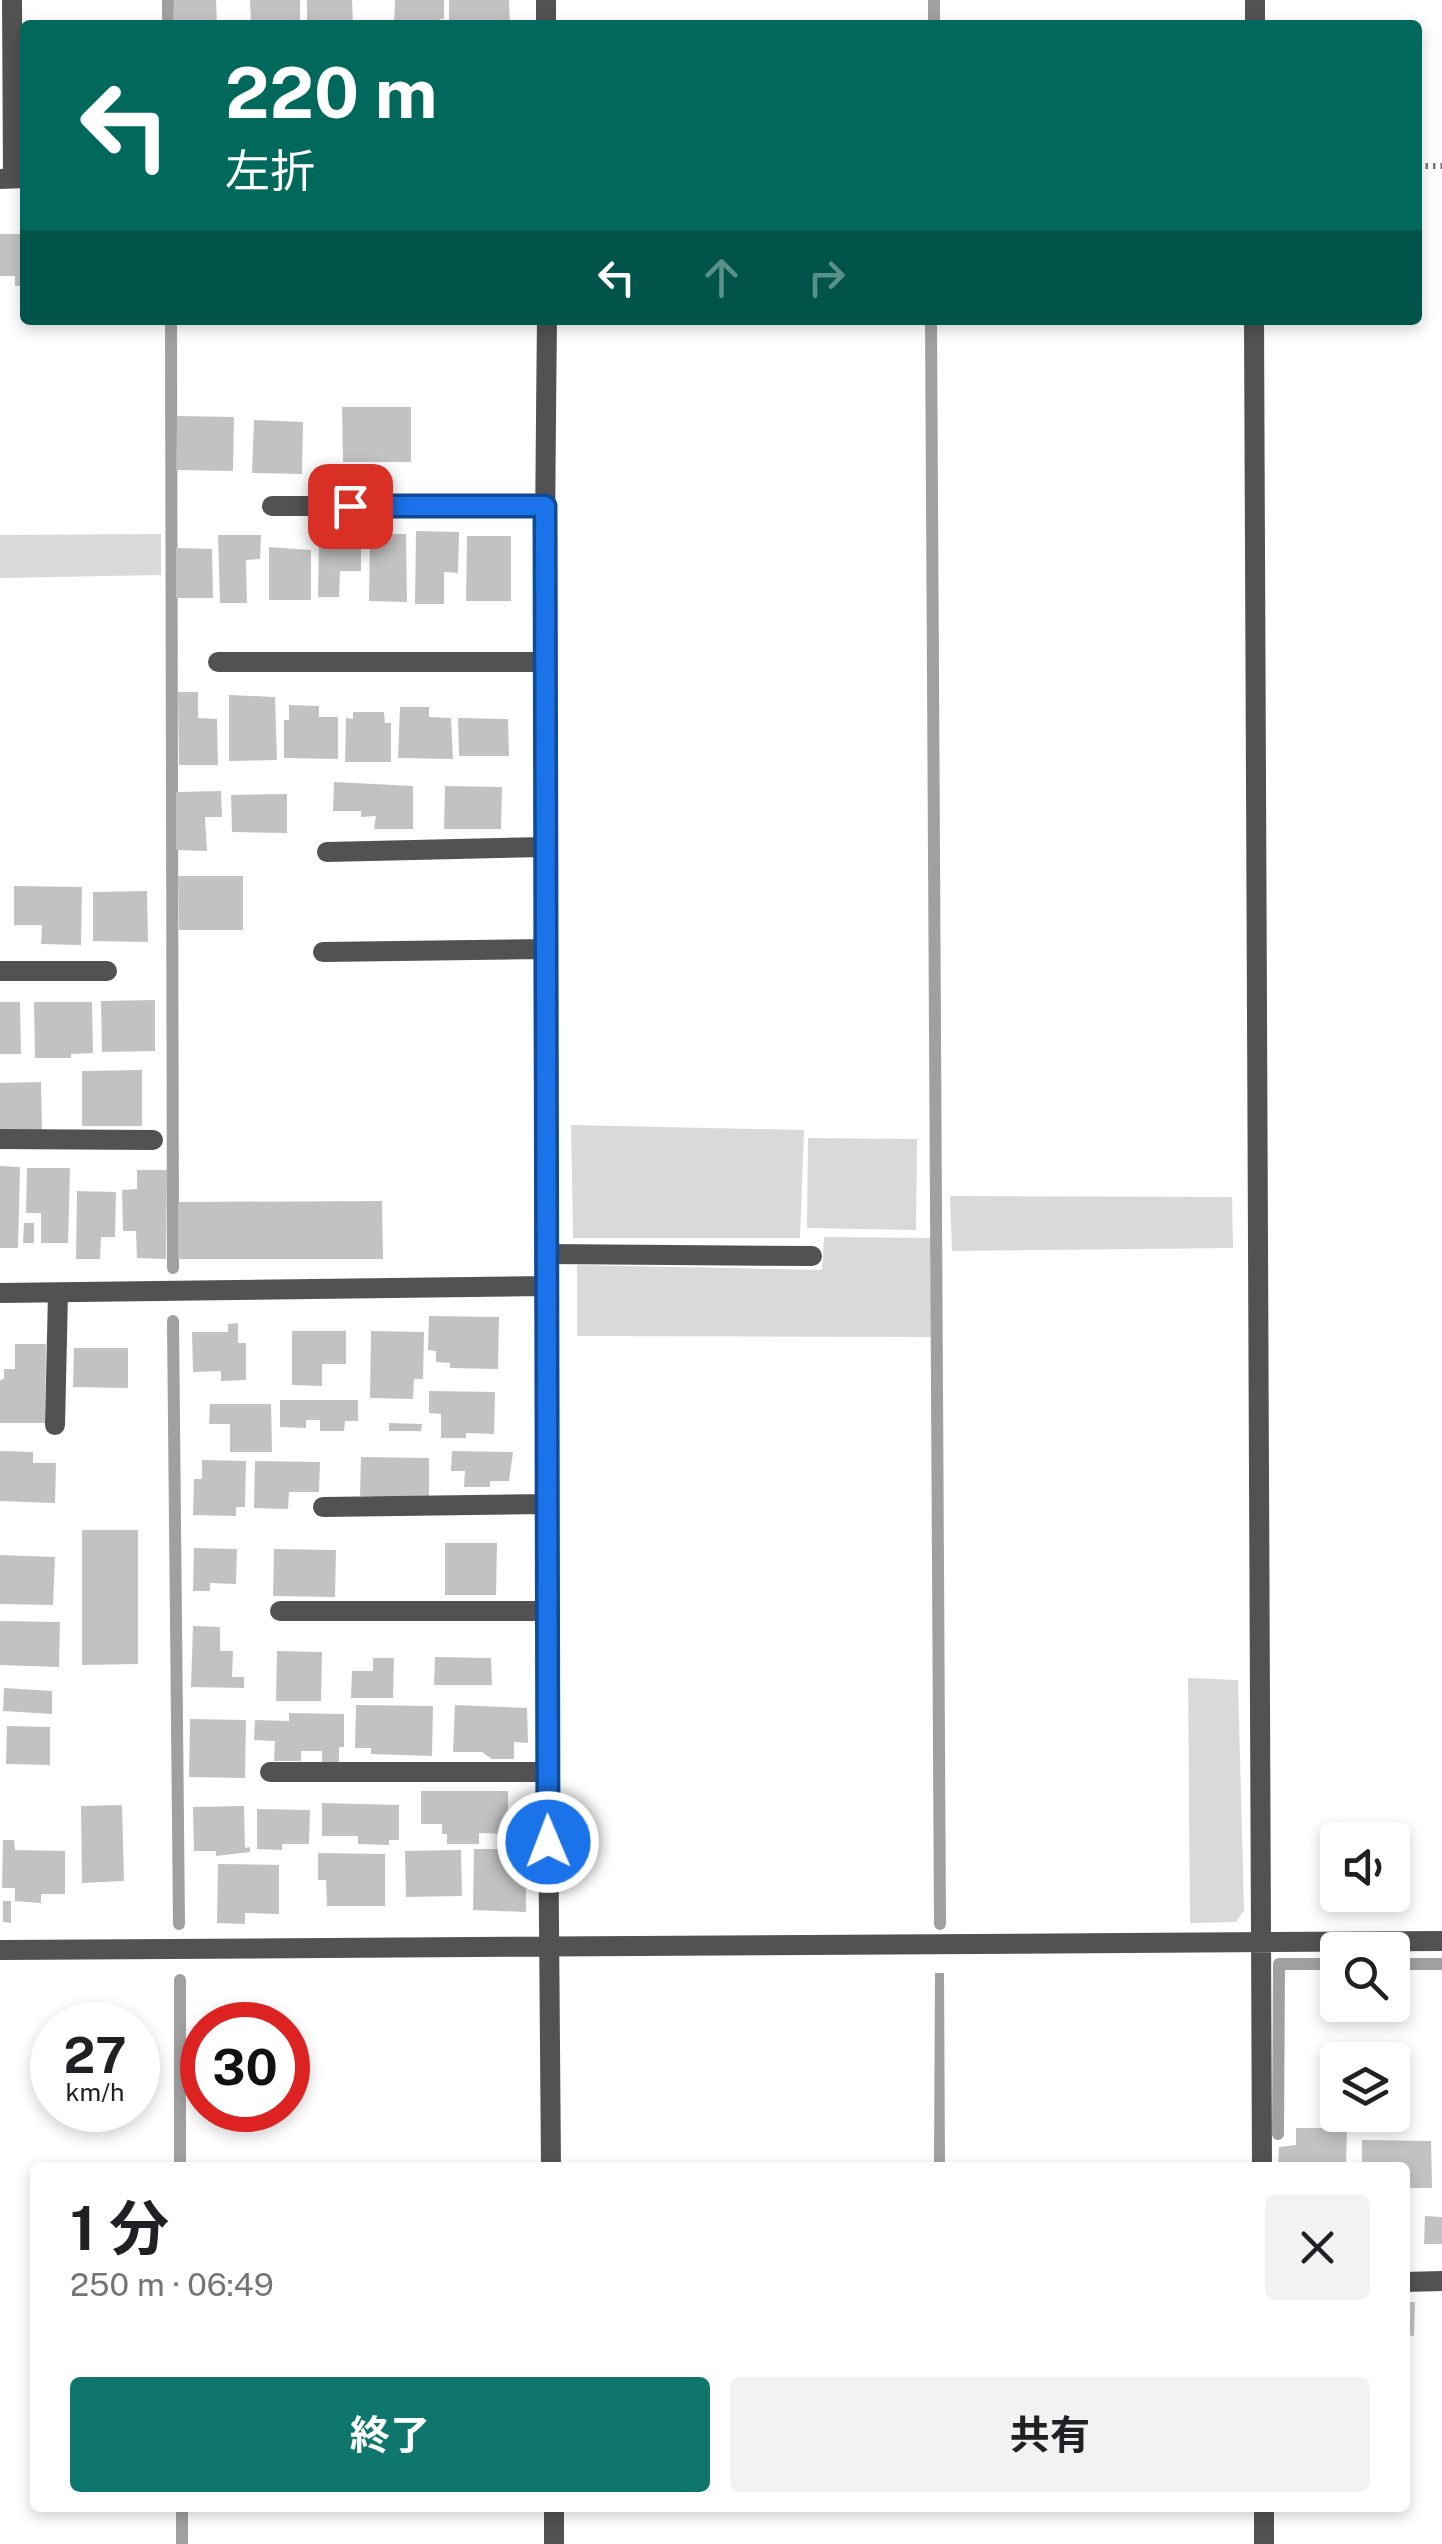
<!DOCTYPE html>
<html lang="ja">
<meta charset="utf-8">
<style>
:root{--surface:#fff;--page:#f2f2f2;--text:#202124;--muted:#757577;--accent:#0f766e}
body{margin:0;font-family:"Public Sans","Noto Sans JP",sans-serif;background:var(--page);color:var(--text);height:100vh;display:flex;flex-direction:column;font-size:38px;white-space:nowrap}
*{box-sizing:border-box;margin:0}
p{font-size:32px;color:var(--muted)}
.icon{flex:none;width:55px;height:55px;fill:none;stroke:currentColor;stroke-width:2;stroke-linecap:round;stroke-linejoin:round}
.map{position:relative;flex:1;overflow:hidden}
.drawer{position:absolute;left:30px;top:2162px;width:1380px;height:350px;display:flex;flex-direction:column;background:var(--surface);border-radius:10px;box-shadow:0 5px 15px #0003}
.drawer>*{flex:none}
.banner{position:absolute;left:20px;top:20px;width:1402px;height:305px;border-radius:10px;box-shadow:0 5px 15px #0003;background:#00695c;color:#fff;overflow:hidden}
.fabs{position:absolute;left:1320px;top:1822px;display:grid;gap:20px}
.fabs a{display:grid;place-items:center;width:90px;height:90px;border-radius:10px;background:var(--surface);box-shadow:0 5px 15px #0003;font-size:50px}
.speed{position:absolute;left:30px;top:2002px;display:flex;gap:20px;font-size:50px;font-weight:700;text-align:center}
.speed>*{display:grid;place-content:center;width:130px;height:130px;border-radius:50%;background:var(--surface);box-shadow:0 5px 15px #0003;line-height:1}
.speed small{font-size:25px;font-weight:400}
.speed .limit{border:15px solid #d22;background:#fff;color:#111}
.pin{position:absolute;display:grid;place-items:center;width:85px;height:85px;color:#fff;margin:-42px;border-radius:20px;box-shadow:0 5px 15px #0006}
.me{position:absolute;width:110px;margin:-55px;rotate:359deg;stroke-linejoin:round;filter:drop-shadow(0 0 8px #0008)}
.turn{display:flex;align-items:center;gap:35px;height:210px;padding:0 40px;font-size:45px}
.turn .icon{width:130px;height:130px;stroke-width:2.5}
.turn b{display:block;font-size:70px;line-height:85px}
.lanes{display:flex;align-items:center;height:95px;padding:0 40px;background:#0003;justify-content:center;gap:50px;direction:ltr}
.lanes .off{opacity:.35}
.round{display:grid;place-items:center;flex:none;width:105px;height:105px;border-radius:10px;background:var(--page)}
.head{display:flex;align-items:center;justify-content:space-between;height:170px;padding:0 40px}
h1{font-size:60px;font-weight:700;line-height:75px}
.cta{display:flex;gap:20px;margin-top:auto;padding:20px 40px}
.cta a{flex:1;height:115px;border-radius:10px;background:var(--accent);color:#fff;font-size:40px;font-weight:700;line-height:115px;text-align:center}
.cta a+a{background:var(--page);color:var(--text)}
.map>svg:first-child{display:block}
.green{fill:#d9d9d9}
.water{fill:#a0a0a0}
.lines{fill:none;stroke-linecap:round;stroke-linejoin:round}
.stream{stroke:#a0a0a0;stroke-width:12}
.building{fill:#c2c2c2}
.path{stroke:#747474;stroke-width:6;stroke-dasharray:2.5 5;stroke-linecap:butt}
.service{stroke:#525252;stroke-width:20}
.minor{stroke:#525252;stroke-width:20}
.route-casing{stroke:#114b97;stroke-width:25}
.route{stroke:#1a73e8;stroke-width:18}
</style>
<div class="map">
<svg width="1442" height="2544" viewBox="0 0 1442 2544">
<rect width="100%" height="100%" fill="#fff"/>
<!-- green -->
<path class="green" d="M161,534V575L0,578V535Z
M571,1125L804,1130L800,1238H573Z
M808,1138L917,1139L916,1230L807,1228Z
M950,1196L1232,1197L1233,1248L952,1251Z
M824,1237L932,1238L931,1337L577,1336V1265L822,1270Z
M1188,1678L1238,1680L1244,1910L1236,1922L1190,1923Z"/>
<!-- water -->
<path class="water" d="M935,1973H944L945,2167H934Z"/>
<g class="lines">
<!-- stream -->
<path class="stream" d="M168,25V0
M934,25V0
M171,320L173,1268
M931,320L940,1924
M173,1321L179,1924
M1392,1964H1442
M180,1980V2168
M1278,2134L1279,1964H1338
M182,2508V2544"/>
</g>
<!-- building -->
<path class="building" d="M174,0H216L217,25H173Z
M250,0H300V25H251Z
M307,0H352L353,25H307Z
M395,0H444V19H440L439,25H394Z
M449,0H509L510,25H449Z
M0,234H25V286H15V276H0Z
M342,407H411V462H343Z
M177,416L234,417L233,471L176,470Z
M254,420L303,422L302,474L252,473Z
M319,526L361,527V571H340L339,597H318Z
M416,531L459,532L458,573L444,572V604H415Z
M370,534H406L407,602L369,601Z
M218,535H261L260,559L246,560L247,603H220Z
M467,536H511V601H466Z
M269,547L311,550V600H269Z
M176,548L212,549L213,598H176Z
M178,692H198V718L217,719L218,765H179Z
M229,695L275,697L277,760L229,761Z
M289,705L319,706V717H338V759L284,758V720H289Z
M400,707H429V717L451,718L453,759L398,758Z
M353,712H384L385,723H391V762H345L346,718L353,719Z
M458,718L508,719L509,756H459Z
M334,782L413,786V829H374L376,816L361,817V811H333Z
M445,786L502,787L501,829H444Z
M221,791L222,817H205L207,851L176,850V792Z
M287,794V833L232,832L231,795Z
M178,876H243V930H179Z
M14,886L82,887L81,945L41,944L42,925H14Z
M147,891L148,942L93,941V892Z
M155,1000V1051L102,1052L101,1001Z
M0,1002H20L21,1054H0Z
M34,1002H92L93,1053L71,1054V1058H35Z
M142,1070V1126H82V1071Z
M41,1082L42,1131L0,1132V1083Z
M0,1166L20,1167L18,1248H0Z
M27,1168H70L68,1243H41V1213H26Z
M137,1170H167L166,1259L137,1258L136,1231H123L122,1190L137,1189Z
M77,1191L116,1192L115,1237H101L100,1259H76Z
M382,1201L383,1259H178V1202Z
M24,1223H34V1243H23Z
M429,1316L499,1317L498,1369L450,1368V1363L436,1362V1351L428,1350Z
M238,1323V1343H246V1380L221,1381V1371L193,1372L192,1332H228V1324Z
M292,1331H346V1364H322V1386L292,1385Z
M371,1331L424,1332L423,1379H414L413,1399L370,1398Z
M15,1344H46L45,1423H0V1380L4,1379V1369H15Z
M74,1348H128V1388L73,1387Z
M429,1391L495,1392L494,1434L466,1433V1438H441V1414L429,1413Z
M280,1400H358V1421H345L344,1431H320V1420H306V1428L280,1427Z
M210,1404H271L272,1452H230V1424H209Z
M389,1423L422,1424L421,1431H389Z
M0,1451L33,1452V1463H56L55,1503L0,1501Z
M452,1451L513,1452L509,1481H490V1487H464L465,1471H451Z
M361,1457L429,1458V1498L360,1496Z
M202,1460L246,1461L245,1507H236V1516L193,1515L194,1479H202Z
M255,1461L320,1462L319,1492H289L288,1509L254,1508Z
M82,1530H138V1664L82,1665Z
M445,1543H497L496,1595H445Z
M194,1548L237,1549L236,1584L210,1583V1591H193Z
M274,1549L336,1550L335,1597L273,1596Z
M0,1555L55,1557L53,1605L0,1604Z
M0,1621L60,1622L59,1667L0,1665Z
M193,1626L220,1627V1651H233L232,1677H244V1688L191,1687Z
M277,1651L322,1652L321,1701H276Z
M435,1657L491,1658L492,1685H434Z
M373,1658H394L393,1698H351L352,1671H373Z
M4,1688L52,1691V1714L3,1711Z
M356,1705L433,1706L432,1756L371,1754V1748H355Z
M455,1705L527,1708L528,1743L514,1742V1759H492L482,1752H453Z
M289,1713L344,1714V1747H339V1763L322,1762V1751H301V1761H274L275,1741L254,1740L255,1720L289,1721Z
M190,1719L246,1720L245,1778L189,1777Z
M7,1726L50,1727V1765L6,1764Z
M421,1791H508V1834L479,1833V1844H447V1834H442V1824H421Z
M322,1803L399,1805V1840H389V1845L358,1844V1836H322Z
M122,1805L124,1881L82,1883L81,1806Z
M244,1806L245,1848L250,1847V1852L216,1856V1851H194L193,1807Z
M257,1809L310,1810L309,1844H282V1850L257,1849Z
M3,1840H14L15,1850L65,1851V1894H41V1903L15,1901V1888H2Z
M474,1849H526V1912L473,1910Z
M461,1850L462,1896L406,1897L405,1851Z
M318,1853L385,1854V1906H327L326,1880H318Z
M218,1864L279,1865V1914L245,1913V1924L217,1923Z
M3,1901H11V1923L3,1922Z
M1296,2128H1347L1346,2168H1278L1279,2147L1296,2145Z
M1362,2140L1431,2141L1432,2188H1405V2168H1362Z
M1425,2216L1442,2217V2244H1424Z
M1405,2302H1415L1414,2336L1405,2335Z"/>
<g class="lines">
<!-- path -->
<path class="path" d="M1418,166H1442"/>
<!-- service -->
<path class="service" d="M12,0L13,178
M545,1254L812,1256
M55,1425L58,1293"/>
<!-- minor -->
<path class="minor" d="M546,0V25
M1255,25V0
M0,179L25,178
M547,320C540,936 546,1552 551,2168
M1254,320L1262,2168
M272,506H545
M218,662H543
M327,852L544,847
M323,952L544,949
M0,971H107
M0,1139L153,1140
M0,1293L545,1286
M323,1507L546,1504
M280,1611H546
M270,1772H546
M0,1950L1442,1941
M1405,2282L1442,2281
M554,2508V2544
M1264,2508V2544"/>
</g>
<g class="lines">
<!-- route casing -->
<g class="route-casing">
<path id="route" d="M350,506H545L548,1842"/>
</g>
<!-- route -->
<use href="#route" class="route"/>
</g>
</svg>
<div class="fabs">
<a><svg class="icon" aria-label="sound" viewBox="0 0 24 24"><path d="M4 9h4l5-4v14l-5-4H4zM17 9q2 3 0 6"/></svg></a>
<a><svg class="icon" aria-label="search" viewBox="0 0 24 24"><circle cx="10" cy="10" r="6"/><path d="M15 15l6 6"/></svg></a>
<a><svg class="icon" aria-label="layers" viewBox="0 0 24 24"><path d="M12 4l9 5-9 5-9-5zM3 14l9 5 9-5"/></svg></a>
</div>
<div class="speed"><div>27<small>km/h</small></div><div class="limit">30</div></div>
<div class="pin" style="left:350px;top:506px;background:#d93025"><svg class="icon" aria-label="arrive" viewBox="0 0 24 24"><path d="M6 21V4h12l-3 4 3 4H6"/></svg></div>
<svg class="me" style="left:548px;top:1842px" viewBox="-20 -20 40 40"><circle r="17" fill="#1a73e8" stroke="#fff" stroke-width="3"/><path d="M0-11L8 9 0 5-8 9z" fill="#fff"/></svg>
<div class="banner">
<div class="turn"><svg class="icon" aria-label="left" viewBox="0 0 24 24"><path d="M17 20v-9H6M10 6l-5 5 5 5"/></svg><div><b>220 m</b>左折</div></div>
<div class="lanes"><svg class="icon" aria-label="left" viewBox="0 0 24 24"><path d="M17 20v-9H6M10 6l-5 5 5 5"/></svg><svg class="icon off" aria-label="ahead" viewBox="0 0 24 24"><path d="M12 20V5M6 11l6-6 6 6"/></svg><svg class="icon off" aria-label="right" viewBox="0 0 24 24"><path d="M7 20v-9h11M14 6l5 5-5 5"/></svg></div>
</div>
<section class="drawer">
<div class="head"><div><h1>1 分</h1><p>250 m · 06:49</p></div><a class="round"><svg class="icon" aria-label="close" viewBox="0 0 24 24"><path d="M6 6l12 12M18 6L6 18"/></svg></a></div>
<div class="cta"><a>終了</a><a>共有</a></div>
</section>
</div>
